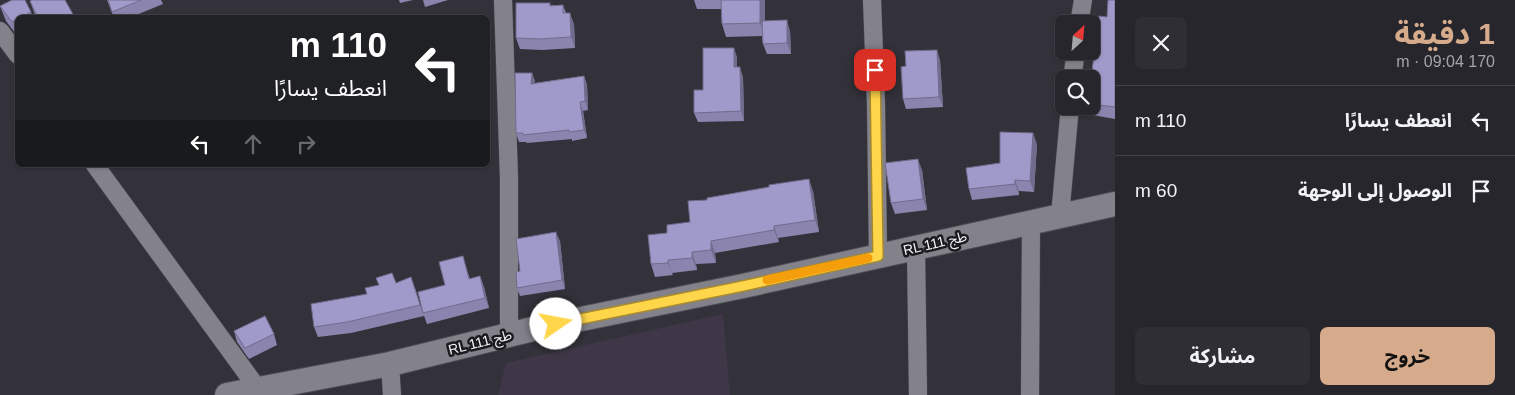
<!DOCTYPE html>
<html lang="ar">
<meta charset="utf-8">
<style>
:root{--surface:#26262c;--page:#2e2e34;--text:#f1f3f6;--muted:#a4a5a9;--line:#424348;--accent:#d6ab8b}
body{margin:0;font-family:Arial,"Noto Sans Arabic",sans-serif;background:var(--page);color:var(--text);direction:rtl;height:100vh;display:flex;flex-direction:column;font-size:19px;white-space:nowrap}
*{box-sizing:border-box;margin:0}
p{font-size:16px;color:var(--muted)}
.icon{flex:none;width:28px;height:28px;fill:none;stroke:currentColor;stroke-width:2;stroke-linecap:round;stroke-linejoin:round}
.map{position:relative;flex:1;overflow:hidden;direction:ltr}
.panel{display:flex;flex-direction:column;background:var(--surface);width:400px}
.panel>*{flex:none}
.hud{position:absolute;left:15px;top:15px;width:475px;height:152px;border-radius:8px;box-shadow:0 1px 4px #0004,0 0 0 1px var(--line);direction:rtl;background:#202124;color:#fff;overflow:hidden}
.needle{width:32px;rotate:26deg}
.fabs{position:absolute;left:1055px;top:15px;display:grid;gap:10px}
.fabs a{display:grid;place-items:center;width:45px;height:45px;border-radius:8px;background:var(--surface);box-shadow:0 1px 4px #0004,0 0 0 1px var(--line);font-size:25px}
.pin{position:absolute;display:grid;place-items:center;width:42px;height:42px;color:#fff;margin:-21px;border-radius:10px;box-shadow:0 2px 8px #0006}
.me{position:absolute;width:55px;margin:-28px;rotate:78deg;stroke-linejoin:round;filter:drop-shadow(0 0 4px #0008)}
.turn{display:flex;align-items:center;gap:18px;height:105px;padding:0 20px;font-size:22px}
.turn .icon{width:65px;height:65px;stroke-width:2.5}
.turn b{display:block;font-size:35px;line-height:42px}
.lanes{display:flex;align-items:center;height:48px;padding:0 20px;background:#0003;justify-content:center;gap:25px;direction:ltr}
.lanes .off{opacity:.35}
.round{display:grid;place-items:center;flex:none;width:52px;height:52px;border-radius:8px;background:var(--page)}
.head{display:flex;align-items:center;justify-content:space-between;height:85px;padding:0 20px}
h1{font-size:30px;font-weight:700;line-height:38px;color:var(--accent)}
.action{display:flex;gap:10px;margin-top:auto;padding:10px 20px}
.action a{flex:1;height:58px;border-radius:8px;background:var(--accent);color:#111;font-size:20px;font-weight:700;line-height:58px;text-align:center}
.action a+a{background:var(--page);color:var(--text)}
ul{padding:0;list-style:none}
li{display:flex;align-items:center;gap:15px;height:70px;padding:0 20px;border-top:1px solid var(--line)}
li div{flex:1}
li b{display:block;font-size:19px}
li em{font-style:normal}
main{display:flex;flex:1;min-height:0}
.map>svg:first-child{display:block}
.education{fill:#3f3747}
.lines{fill:none;stroke-linecap:round;stroke-linejoin:round}
.street-casing{stroke:#4f4e55;stroke-width:19}
.secondary-casing{stroke:#4f4e55;stroke-width:26}
.street{stroke:#83828b;stroke-width:18}
.secondary{stroke:#83828b;stroke-width:24}
.wall{fill:#8a84ae}
.shaded-wall{fill:#706c8d}
.building{fill:#a09aca;stroke:#706c8d}
.route-casing{stroke:#a68a30;stroke-width:12}
.route{stroke:#ffd54a;stroke-width:9}
.slow{stroke:#f59e0b;stroke-width:9}
.labels{text-anchor:middle;stroke-width:5;stroke-linejoin:round;paint-order:stroke}
.street-label{font-size:14px;fill:#f4f3f8;stroke:#1b1a1e}
</style>
<main>
<section class="panel">
<div class="head"><div><h1>1 دقيقة</h1><p>170 m · 09:04</p></div><a class="round"><svg class="icon" aria-label="close" viewBox="0 0 24 24"><path d="M6 6l12 12M18 6L6 18"/></svg></a></div>
<ul>
<li><svg class="icon" aria-label="left" viewBox="0 0 24 24"><path d="M17 20v-9H6M10 6l-5 5 5 5"/></svg><div><b>انعطف يسارًا</b></div><em>110 m</em></li>
<li><svg class="icon" aria-label="arrive" viewBox="0 0 24 24"><path d="M6 21V4h12l-3 4 3 4H6"/></svg><div><b>الوصول إلى الوجهة</b></div><em>60 m</em></li>
</ul>
<div class="action"><a>خروج</a><a>مشاركة</a></div>
</section>
<div class="map">
<svg width="1115" height="395" viewBox="0 0 1115 395">
<rect width="100%" height="100%" fill="#33323a"/>
<!-- education -->
<path class="education" d="M723,314L730,395H498L506,363Z"/>
<g class="lines">
<!-- street casing -->
<g class="street-casing">
<path id="street" d="M503,0L509,178V335
M872,0L876,105L878,255
M1079,24L1083,0
M0,31L18,55
M1072,79L1076,51
M95,165L258,389
M1060,216L1070,106
M916,247L918,395
M390,364L392,395
M1030,395L1031,222"/>
</g>
<!-- secondary casing -->
<g class="secondary-casing">
<path id="secondary" d="M227,395L390,364L537,328L743,286L1115,204"/>
</g>
<!-- street -->
<use href="#street" class="street"/>
<!-- secondary -->
<use href="#secondary" class="secondary"/>
</g>
<!-- wall -->
<path class="wall" d="M107,0H161L163,4L129,18H114Z
M399,0H413L400,3Z
M423,0H448L425,7Z
M694,0H765V21L790,31L791,54H767L763,44L762,36L726,37L722,24L721,9H697Z
M1115,0V119L1092,115L1088,106H1091V79L1107,17Z
M30,1L75,18H36Z
M551,5H563L566,13L574,24L575,48L542,50L520,49L516,38Z
M0,6L31,12L33,18H18V37L6,21Z
M737,57V67L743,77L744,121L698,122L694,113L703,90Z
M940,60L943,107L906,109L903,99L906,66Z
M532,73L535,83L584,76L587,85L588,110L583,111L587,138L572,141V139L527,143L526,142H519L516,133Z
M1037,144L1034,192L1019,191V195L972,200L969,189L1000,163Z
M227,165H236L228,167Z
M922,170L927,210L895,214L891,203Z
M813,191L819,232L778,238L779,242L715,253L716,263L696,264L697,270L672,273L673,275L655,277L651,264L667,233L690,222Z
M560,241L565,289L520,296L517,288L520,271Z
M466,267L470,279L480,276L484,287L489,308L427,324L423,313L445,285Z
M396,283L415,288L424,316L351,333L318,337L314,327L367,294Z
M234,331L274,334L277,345L249,359L237,342Z"/>
<!-- shaded-wall -->
<path class="shaded-wall" d="M760,0H765V36L760,23Z
M570,13L574,24L575,48L571,37Z
M787,20L790,31L791,54L787,43Z
M734,48L737,57V77L734,67Z
M937,50L940,60L943,107L939,97Z
M740,67L743,77L744,121L741,111Z
M532,73L535,81V92L531,84Z
M584,76L587,85L588,110L585,101Z
M580,102L583,111L587,138L584,130Z
M1033,133L1037,144L1034,192L1030,181Z
M918,159L922,170L927,210L923,199Z
M809,179L813,191L819,232L815,220Z
M1015,180L1019,191V195L1015,184Z
M774,226L778,238L779,242L774,230Z
M556,232L560,241L565,289L562,280Z
M711,241L715,253L716,263L711,250Z
M692,252L696,264L697,270L692,258Z
M668,260L672,273L673,275L668,263Z
M480,276L484,287L489,308L485,298Z"/>
<!-- building -->
<path class="building" d="M12,0H25L31,12L20,18H18V19L12,22L0,6Z
M32,0H65L75,18H38L30,1Z
M108,0H141L112,12Z
M721,0H760V23L722,24Z
M1108,0H1115V107L1091,104V79L1099,16L1107,17Z
M516,3H550V6L563,5V13H570L571,37L538,39L516,38Z
M787,20V43L763,44L762,21Z
M703,48H734V67H740L741,111L694,113V90H703Z
M937,50L939,97L903,99L901,67L906,66L905,51Z
M515,73H532L531,84L584,76L585,101L580,102L584,130L569,132V130L523,135V133H516Z
M1000,132L1033,133L1030,181L1015,180V184L969,189L966,168L1000,163Z
M918,159L923,199L891,203L885,163Z
M809,179L815,220L774,226V230L711,241V250L692,252V258L668,260V263L651,264L648,235L667,233V225L690,222L688,201L707,200V198L769,187V185Z
M556,232L562,280L517,288L516,272L520,271L516,239Z
M463,256L469,279L480,276L485,298L423,313L418,292L445,285L439,262Z
M392,273L396,283L411,277L420,305L347,322L314,327L311,304L367,294L365,288L379,285L376,278Z
M265,316L274,334L245,348L234,331Z"/>
<g class="lines">
<!-- route casing -->
<g class="route-casing">
<path id="route" d="M556,324L743,286L878,256L875,70"/>
</g>
<!-- route -->
<use href="#route" class="route"/>
<!-- slow -->
<path class="slow" d="M767,280L868,258"/>
</g>
<g class="labels">
<!-- street labels -->
<g class="street-label">
<text transform="translate(935 243) rotate(-13)" y="5">RL طج 111</text>
<text transform="translate(480 342) rotate(-14)" y="5">RL طج 111</text>
</g>
</g>
</svg>
<div class="fabs">
<a><svg class="needle" viewBox="-14 -14 28 28"><path d="M0-13l5 13h-10z" fill="#e53935"/><path d="M0 13l5-13h-10z" fill="#a4a5a9"/></svg></a>
<a><svg class="icon" aria-label="search" viewBox="0 0 24 24"><circle cx="10" cy="10" r="6"/><path d="M15 15l6 6"/></svg></a>
</div>
<div class="pin" style="left:875px;top:70px;background:#d93025"><svg class="icon" aria-label="arrive" viewBox="0 0 24 24"><path d="M6 21V4h12l-3 4 3 4H6"/></svg></div>
<svg class="me" style="left:556px;top:324px" viewBox="-20 -20 40 40"><circle r="19" fill="#fff"/><path d="M0-13L10 11 0 6-10 11z" fill="#ffd54a"/></svg>
<div class="hud">
<div class="turn"><svg class="icon" aria-label="left" viewBox="0 0 24 24"><path d="M17 20v-9H6M10 6l-5 5 5 5"/></svg><div><b>110 m</b>انعطف يسارًا</div></div>
<div class="lanes"><svg class="icon" aria-label="left" viewBox="0 0 24 24"><path d="M17 20v-9H6M10 6l-5 5 5 5"/></svg><svg class="icon off" aria-label="ahead" viewBox="0 0 24 24"><path d="M12 20V5M6 11l6-6 6 6"/></svg><svg class="icon off" aria-label="right" viewBox="0 0 24 24"><path d="M7 20v-9h11M14 6l5 5-5 5"/></svg></div>
</div>
</div>
</main>
